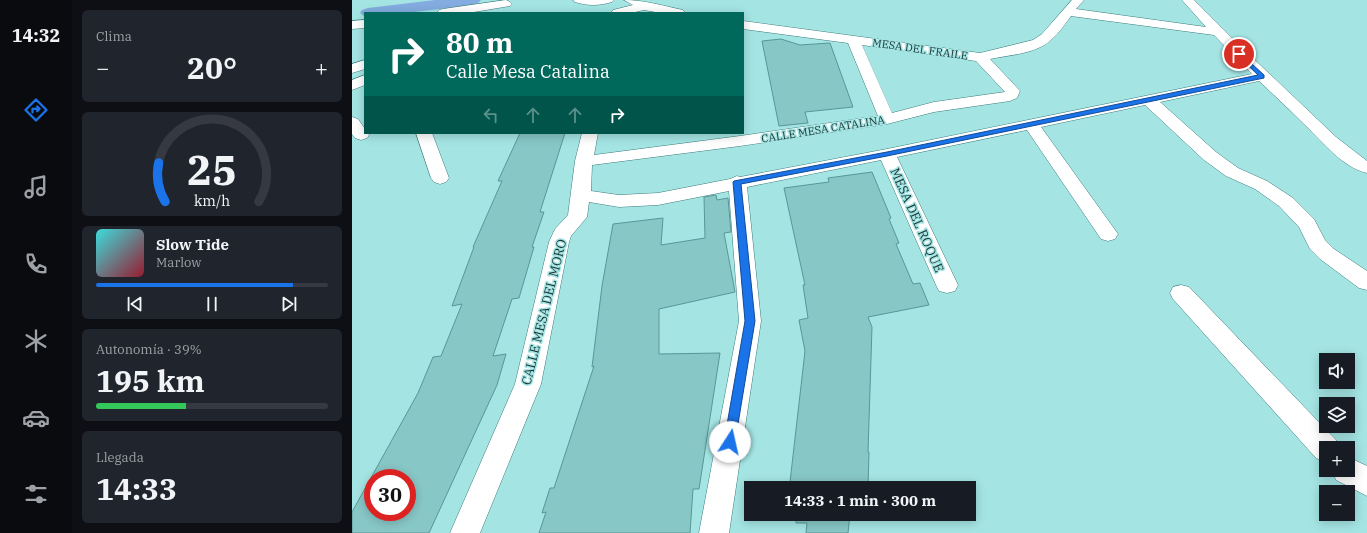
<!DOCTYPE html>
<html lang="es">
<head>
<meta charset="utf-8">
<style>
	body { margin:0; font-family:"IBM Plex Serif",serif; background:#20242c; color:#f1f3f6; height:100vh; display:flex; flex-direction:column; font-size:15px; white-space:nowrap }
	* { box-sizing:border-box; margin:0 }
	p { font-size:13px; color:#9ea1a6 }
	.icon { flex:none; width:22px; height:22px; fill:none; stroke:currentColor; stroke-width:2; stroke-linecap:round; stroke-linejoin:round }
	.map { position:relative; flex:1; overflow:hidden }
	.sheet { display:flex; flex-direction:column; gap:10px; padding:10px; background:#0d0f14; width:280px }
	.sheet>* { flex:none }
	.hud { position:absolute; left:12px; top:12px; width:380px; height:122px; border-radius:0px; box-shadow:0 2px 10px #0003; background:#00695c; color:#fff; overflow:hidden }
	.tools { position:absolute; left:967px; top:353px; display:grid; gap:8px }
	.tools a { display:grid; place-items:center; width:36px; height:36px; border-radius:0px; background:#171b24; box-shadow:0 2px 10px #0003; font-size:20px }
	.speed { position:absolute; left:12px; top:469px; display:flex; gap:8px; font-size:20px; font-weight:700; text-align:center }
	.speed>* { display:grid; place-content:center; width:52px; height:52px; border-radius:50%; background:#171b24; box-shadow:0 2px 10px #0003; line-height:1 }
	.speed .limit { border:6px solid #d22; background:#fff; color:#111 }
	.pin { position:absolute; display:grid; place-items:center; width:34px; height:34px; color:#fff; margin:-17px; border:2px solid #fff; border-radius:50%; box-shadow:0 1px 4px #0007 }
	.me { position:absolute; width:44px; margin:-22px; rotate:10deg; stroke-linejoin:round; filter:drop-shadow(0 0 3px #0008) }
	.turn { display:flex; align-items:center; gap:14px; height:84px; padding:0 16px; font-size:18px }
	.turn .icon { width:52px; height:52px; stroke-width:2.5 }
	.turn b { display:block; font-size:28px; line-height:34px }
	.lanes { display:flex; align-items:center; height:38px; padding:0 16px; background:#0003; justify-content:center; gap:20px; direction:ltr }
	.lanes .off { opacity:.35 }
	.big { font-size:30px; font-weight:700; line-height:1.1 }
	.sheet .card { flex:1; display:flex; flex-direction:column; justify-content:center; gap:6px; min-width:0; padding:0 14px; border-radius:6px; background:#20242c }
	.sheet .dial { align-items:center; gap:0 }
	.dial svg { height:104px; overflow:visible; fill:none; stroke:#363941; stroke-width:7; stroke-linecap:round; text-anchor:middle }
	.dial text { fill:#f1f3f6; stroke:none }
	.song { display:flex; align-items:center; gap:12px }
	.cover { width:48px; height:48px; border-radius:6px; background:linear-gradient(135deg,hsl(180 70% 55%),hsl(350 70% 35%)) }
	.played { height:4px; border-radius:2px; background:linear-gradient(90deg,#1a73e8 85%,#363941 85%) }
	.keys { display:flex; justify-content:space-around; direction:ltr }
	.heat { display:flex; justify-content:space-between; align-items:center; font-size:22px; direction:ltr }
	.charge { height:6px; border-radius:3px; background:linear-gradient(90deg,#34c759 39%,#363941 0) }
	.trip { position:absolute; left:392px; top:481px; width:232px; height:40px; border-radius:0px; background:#171b24; box-shadow:0 2px 10px #0003; font-weight:700; line-height:40px; text-align:center }
	main { display:flex; flex:1; min-height:0 }
	.menu { display:flex; flex-direction:column; width:72px; justify-content:space-around; align-items:center; background:#090b0e; color:#9ea1a6 }
	.menu .icon { width:28px; height:28px }
	.menu .active { color:#1a73e8 }
	.menu b { font-size:18px; color:#f1f3f6 }
	.map>svg:first-child { display:block }
	.lines { fill:none; stroke-linecap:round; stroke-linejoin:round }
	.canal { fill:#84ace0; fill-rule:evenodd }
	.building { fill:#87c7c6; stroke:#589797; fill-rule:evenodd }
	.street-casing { stroke:#3d7c7c; stroke-width:1 }
	.street { fill:#fff; fill-rule:evenodd }
	.route { fill:#1a73e8; stroke:#114b97 }
	.labels { text-anchor:middle; dominant-baseline:central; stroke-width:3; stroke-linejoin:round; paint-order:stroke }
	.far-street-label { font-size:11px; fill:#1a3535; stroke:#a4e5e4 }
	.street-label { font-size:13px; fill:#1a3535; stroke:#a4e5e4 }
</style>
</head>
<body>
<main>
<nav class="menu">
<b>14:32</b>
<svg class="icon active" aria-label="directions" viewBox="0 0 24 24"><path d="M12 3l9 9-9 9-9-9zM9 14v-3h6M13 9l2 2-2 2"/></svg>
<svg class="icon" aria-label="music" viewBox="0 0 24 24"><path d="M9 18V5l10-2v13"/><circle cx="6" cy="18" r="3"/><circle cx="16" cy="16" r="3"/></svg>
<svg class="icon" aria-label="phone" viewBox="0 0 24 24"><path d="M5 4h4l2 5-3 2q2 4 5 5l2-3 5 2v4C11 20 4 13 5 4z"/></svg>
<svg class="icon" aria-label="climate" viewBox="0 0 24 24"><path d="M12 3v18M4 7l16 10M4 17L20 7"/></svg>
<svg class="icon" aria-label="car" viewBox="0 0 24 24"><path d="M5 17H2v-5l4-1 3-4h7l3 4 3 1v5h-3M9 17h6M6 11h13"/><circle cx="7" cy="17" r="2"/><circle cx="17" cy="17" r="2"/></svg>
<svg class="icon" aria-label="filters" viewBox="0 0 24 24"><path d="M4 7h16M4 17h16"/><circle cx="9" cy="7" r="2"/><circle cx="15" cy="17" r="2"/></svg>
</nav>
<section class="sheet">
<div class="card"><p>Clima</p>
<div class="heat"><a>−</a><b class="big">20°</b><a>+</a></div>
</div>
<div class="card dial"><svg viewBox="0 0 100 80">
<path d="M14 69A42 42 0 1 1 86 69"/>
<path d="M14 69A42 42 0 0 1 9 39" stroke="#1a73e8"/>
<text x="50" y="56" font-size="32" font-weight="700">25</text>
<text x="50" y="72" font-size="11">km/h</text>
</svg></div>
<div class="card">
<div class="song"><i class="cover"></i><div><b>Slow Tide</b><p>Marlow</p></div></div>
<div class="played"></div>
<div class="keys"><svg class="icon" aria-label="previous" viewBox="0 0 24 24"><path d="M18 5L8 12l10 7zM5 5v14"/></svg><svg class="icon" aria-label="pause" viewBox="0 0 24 24"><path d="M8 5v14M16 5v14"/></svg><svg class="icon" aria-label="next" viewBox="0 0 24 24"><path d="M6 5l10 7-10 7zM19 5v14"/></svg></div>
</div>
<div class="card"><p>Autonomía · 39%</p><b class="big">195 km</b><div class="charge"></div></div>
<div class="card"><p>Llegada</p><b class="big">14:33</b></div>
</section>
<div class="map">
<svg width="1015" height="533" viewBox="0 0 1015 533">
	<rect width="100%" height="100%" fill="#a4e5e4"/>
	<g class="lines">
		<path class="canal" d="M83,0H129L126,3L121,5L54,13H13V17L8,13L10,10L16,8Z"/>
	</g>
	<path class="building" d="M429,39L448,45L478,43L501,107L453,112L456,123L427,126L410,41Z
		M168,133H213L188,212H192L180,247H182L167,298L160,299L141,356L154,354L145,385L77,533H0V512L66,393L81,357L89,356L110,304L100,306L122,247H121L150,181H146ZM21,478H55V512H21Z
		M520,172L539,218L537,219L547,243L544,244L561,284L568,283L577,305L516,317L520,327L516,452H517L516,486L499,485V488H447L448,482H438L453,351L447,320L456,318L451,285H453L432,188L477,182L476,178Z
		M364,195L365,200L376,198L379,232L372,233L383,292L307,309V354L368,353L347,489H341L338,533H187L194,512L190,513L198,488H202L242,366L240,367L250,286L261,224L311,218L309,245L353,238L352,197Z
		M444,514H498L496,533H454L455,523H444Z"/>
	<g class="lines">
		<defs>
			<path id="street" d="M154,0L158,2L160,4L158,6L116,13H85L87,10L91,9Z
				M221,0H262L260,2C247,6 235,6 223,2Z
				M272,0C292,0 312,6 331,10L333,13H309L292,10L279,13H259L261,10L281,5Z
				M720,0H732L724,9L854,27L830,0H842L886,44L984,137L1015,161V173C990,167 972,143 954,126C939,111 923,96 907,81L808,102L864,152L886,168L915,181L941,198L962,219L973,240L982,249L1015,271V290L1007,288L968,259L958,249L947,227L927,206L903,189L874,176L852,160L793,105L689,127L766,234L763,239L756,241L749,239L675,130L545,157L606,285L603,291L595,293L587,291L584,285L529,160L395,187L409,321L377,533H347L387,321L377,191L306,205L267,207L237,202L235,217L219,236L217,242L189,384L128,533H98L163,384L197,242L203,229L216,215L223,161L230,133H246L242,155L388,136L526,116L496,43L391,29V21L628,53L681,40L690,34ZM719,16L862,35L900,74L535,149L388,177L385,176L378,179L306,193L267,195L239,191L240,165L388,146L535,124L582,112L658,101L665,98L668,91L638,59C657,55 684,54 699,40C707,33 713,24 719,16ZM510,45L624,61L653,92L582,102L540,113Z
				M13,20V28L0,29V21Z
				M13,60V69L0,73V64Z
				M13,75V85L0,90V80Z
				M0,117L6,119L13,129V133H16L17,135L15,138L9,140L3,138L0,134Z
				M64,133H80L97,178L94,182L88,184L82,182L79,178Z
				M829,285L837,287L984,440L987,448H974V462L964,458L821,299L818,293L821,287Z
				M996,457L1015,466V496L984,480L980,470H996Z"/>
		</defs>
		<use href="#street" class="street-casing"/>
		<use href="#street" class="street"/>
	</g>
	<path class="route" d="M887,52L912,75V78L535,156L389,184L403,321L383,442L382,446L378,448L373,446L372,442L393,321L381,182L382,181L535,152L906,75L885,55L884,54Z"/>
	<g class="labels">
		<g class="far-street-label">
			<text transform="translate(568 49) rotate(8)">MESA DEL FRAILE</text>
			<text transform="translate(471 129) rotate(-9)">CALLE MESA CATALINA</text>
		</g>
		<g class="street-label">
			<text transform="translate(565 220) rotate(66)">MESA DEL ROQUE</text>
			<text transform="translate(192 312) rotate(-76)">CALLE MESA DEL MORO</text>
		</g>
	</g>
</svg>
<div class="tools">
<a><svg class="icon" aria-label="sound" viewBox="0 0 24 24"><path d="M4 9h4l5-4v14l-5-4H4zM17 9q2 3 0 6"/></svg></a>
<a><svg class="icon" aria-label="layers" viewBox="0 0 24 24"><path d="M12 4l9 5-9 5-9-5zM3 14l9 5 9-5"/></svg></a>
<a>+</a>
<a>−</a>
</div>
<div class="speed"><div class="limit">30</div></div>
<div class="pin" style="left:887px;top:54px;background:#d93025"><svg class="icon" aria-label="arrive" viewBox="0 0 24 24"><path d="M6 21V4h12l-3 4 3 4H6"/></svg></div>
<svg class="me" style="left:378px;top:442px" viewBox="-20 -20 40 40"><circle r="19" fill="#fff"/><path d="M0-13L10 11 0 6-10 11z" fill="#1a73e8"/></svg>
<div class="trip">14:33 · 1 min · 300 m</div>
<div class="hud">
<div class="turn"><svg class="icon" aria-label="right" viewBox="0 0 24 24"><path d="M7 20v-9h11M14 6l5 5-5 5"/></svg><div><b>80 m</b>Calle Mesa Catalina</div></div>
<div class="lanes"><svg class="icon off" aria-label="left" viewBox="0 0 24 24"><path d="M17 20v-9H6M10 6l-5 5 5 5"/></svg><svg class="icon off" aria-label="ahead" viewBox="0 0 24 24"><path d="M12 20V5M6 11l6-6 6 6"/></svg><svg class="icon off" aria-label="ahead" viewBox="0 0 24 24"><path d="M12 20V5M6 11l6-6 6 6"/></svg><svg class="icon" aria-label="right" viewBox="0 0 24 24"><path d="M7 20v-9h11M14 6l5 5-5 5"/></svg></div>
</div>
</div>
</main>
</body>
</html>
